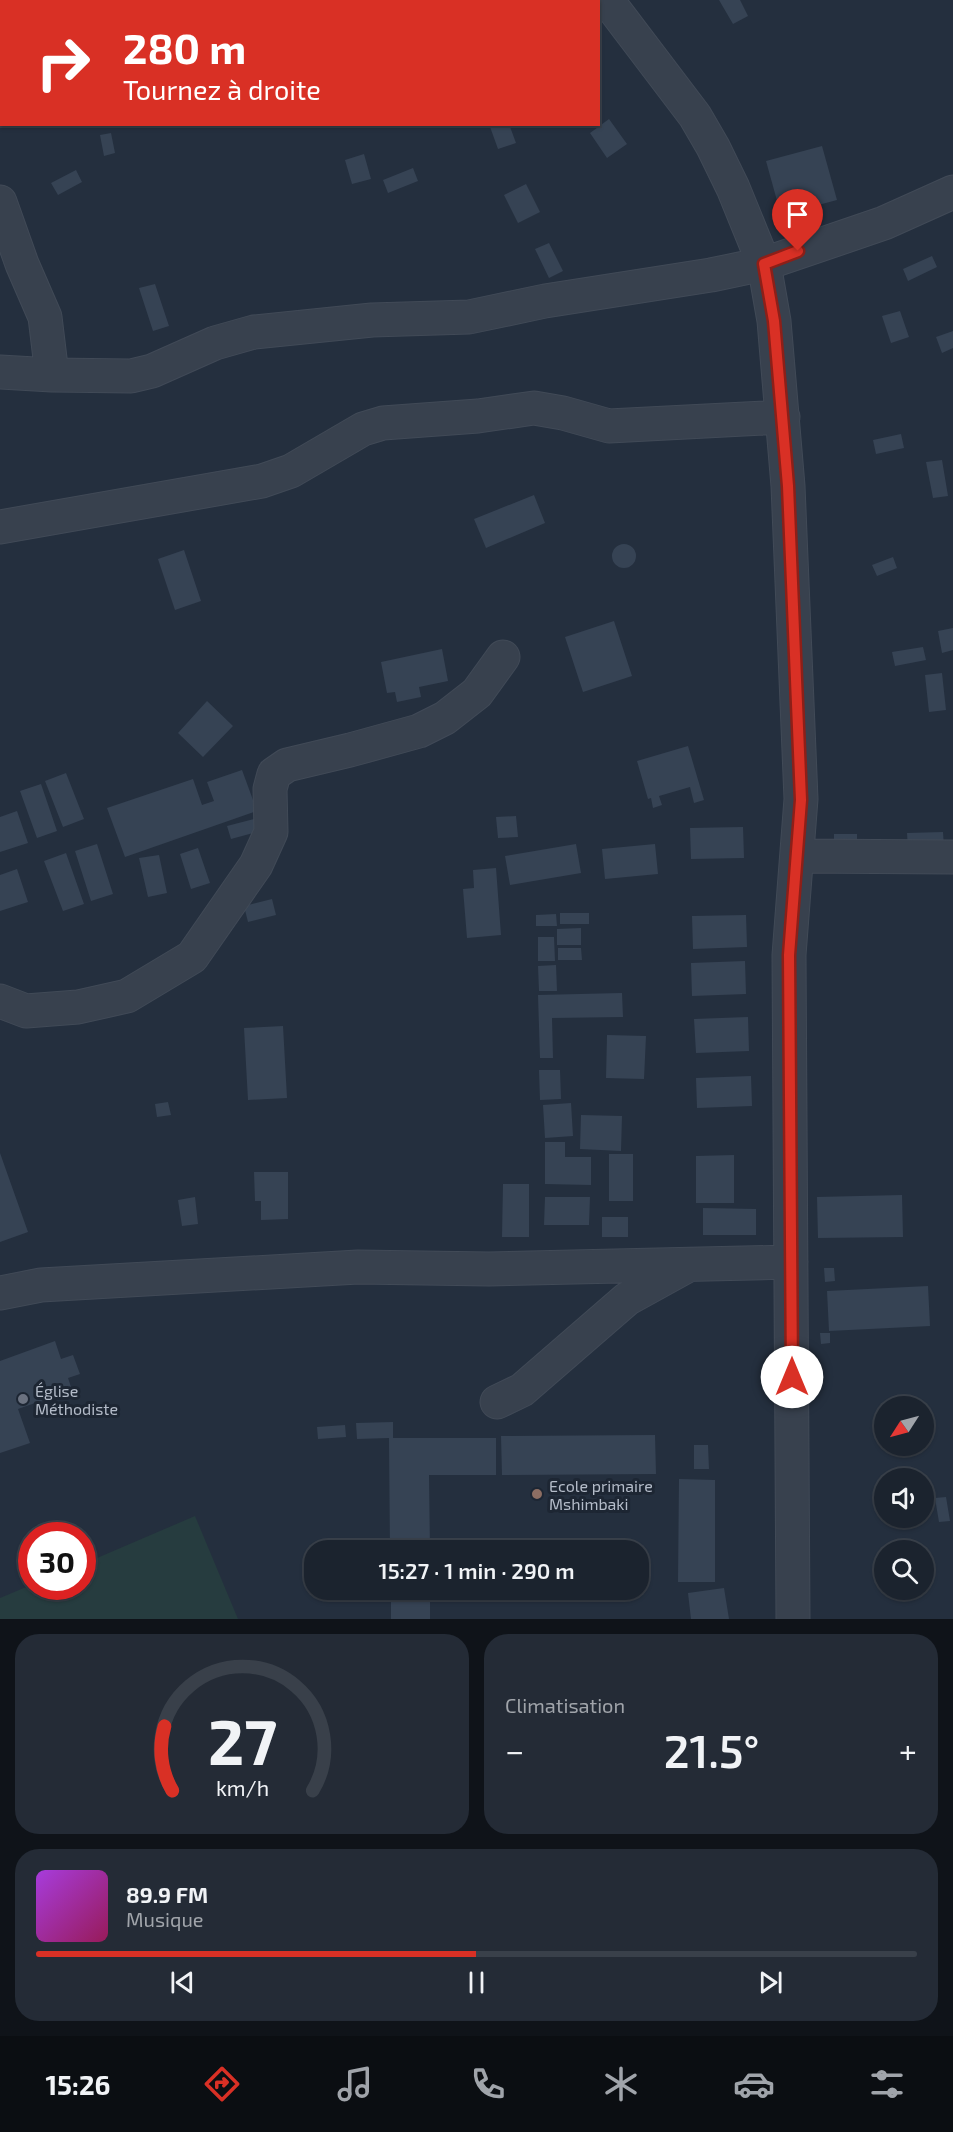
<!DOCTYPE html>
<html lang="fr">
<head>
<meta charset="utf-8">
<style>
	body { margin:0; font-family:"Exo 2",sans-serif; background:#242b36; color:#f1f3f6; height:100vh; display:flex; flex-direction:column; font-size:22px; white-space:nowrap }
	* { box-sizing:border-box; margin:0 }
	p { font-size:20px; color:#a0a4aa }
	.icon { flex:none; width:33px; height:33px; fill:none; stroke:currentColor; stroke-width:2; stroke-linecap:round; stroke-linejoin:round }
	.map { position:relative; height:1619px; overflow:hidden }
	.details { display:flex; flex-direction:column; gap:15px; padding:15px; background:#0f1319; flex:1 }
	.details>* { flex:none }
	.hud { position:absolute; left:0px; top:0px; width:600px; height:126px; box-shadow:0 2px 4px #0004,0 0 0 2px #39404a; background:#d93025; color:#fff; overflow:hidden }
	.needle { width:39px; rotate:234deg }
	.fabs { position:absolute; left:874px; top:1396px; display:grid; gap:12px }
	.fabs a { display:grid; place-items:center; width:60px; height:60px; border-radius:50%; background:#1b232e; box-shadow:0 2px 4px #0004,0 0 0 2px #39404a; font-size:30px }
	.speed { position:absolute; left:18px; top:1522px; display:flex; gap:12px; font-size:30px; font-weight:700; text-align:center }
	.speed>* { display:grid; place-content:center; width:78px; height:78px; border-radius:50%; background:#1b232e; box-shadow:0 2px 4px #0004,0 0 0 2px #39404a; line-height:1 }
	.speed .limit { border:9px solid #d22; background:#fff; color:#111 }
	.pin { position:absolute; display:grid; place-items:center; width:51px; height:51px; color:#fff; margin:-62px -26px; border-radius:50% 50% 50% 0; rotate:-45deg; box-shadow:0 0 6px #0007 }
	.pin .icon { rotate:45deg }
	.me { position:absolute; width:66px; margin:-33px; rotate:0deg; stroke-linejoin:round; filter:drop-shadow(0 0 4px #0008) }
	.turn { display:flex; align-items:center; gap:21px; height:126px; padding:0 24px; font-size:27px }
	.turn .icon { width:78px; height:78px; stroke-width:2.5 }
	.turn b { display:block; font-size:42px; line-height:51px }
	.big { font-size:45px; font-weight:600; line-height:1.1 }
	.details .widget { flex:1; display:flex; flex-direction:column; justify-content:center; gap:9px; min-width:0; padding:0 21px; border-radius:24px; background:#242b36 }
	.details .dial { align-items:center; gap:0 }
	.dial svg { height:156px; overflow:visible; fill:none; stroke:#39404a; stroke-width:7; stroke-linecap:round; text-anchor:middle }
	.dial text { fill:#f1f3f6; stroke:none }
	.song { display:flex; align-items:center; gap:18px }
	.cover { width:72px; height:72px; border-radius:9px; background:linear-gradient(135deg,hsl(280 70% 55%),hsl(330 70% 35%)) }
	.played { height:6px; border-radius:3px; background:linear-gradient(90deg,#d93025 50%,#39404a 50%) }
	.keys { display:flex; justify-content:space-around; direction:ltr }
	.heat { display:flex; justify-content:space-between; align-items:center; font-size:33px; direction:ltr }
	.details .tiles { flex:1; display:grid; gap:15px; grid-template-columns:1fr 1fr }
	.widget:last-child { grid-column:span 2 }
	.trip { position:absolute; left:304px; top:1540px; width:345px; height:60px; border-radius:24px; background:#1b232e; box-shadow:0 2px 4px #0004,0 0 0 2px #39404a; font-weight:600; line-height:60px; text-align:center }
	.tab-bar { display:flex; height:96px; justify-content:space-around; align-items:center; background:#0b0e12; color:#a0a4aa }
	.tab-bar .icon { width:42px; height:42px }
	.tab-bar .active { color:#d93025 }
	.tab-bar b { font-size:27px; color:#f1f3f6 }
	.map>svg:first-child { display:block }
	.green { fill:#263c3f }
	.building { fill:#364354 }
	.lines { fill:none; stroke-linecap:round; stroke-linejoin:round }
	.minor-casing { stroke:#414a57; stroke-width:35 }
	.minor { stroke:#38414e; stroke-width:33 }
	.route-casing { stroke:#8d1f18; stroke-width:15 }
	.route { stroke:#d93025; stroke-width:10 }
	.worship-dot { fill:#6b7280; stroke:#1d2633; stroke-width:2 }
	.education-dot { fill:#8d6e63; stroke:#1d2633; stroke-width:2 }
	.labels { text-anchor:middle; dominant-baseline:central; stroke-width:6; stroke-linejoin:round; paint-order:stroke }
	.poi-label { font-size:16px; fill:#b4bcc9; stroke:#1d2633; text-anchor:start }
</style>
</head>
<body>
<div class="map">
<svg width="953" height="1619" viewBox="0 0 953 1619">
	<rect width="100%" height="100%" fill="#242f3e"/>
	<path class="green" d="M195,1516L238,1619H0V1598L31,1585L32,1587H82L83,1564Z"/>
	<path class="building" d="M719,0H740L748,16L733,24Z
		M609,119L627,144L607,158L590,133Z
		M489,124H509L516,143L498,149Z
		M111,133L115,153L104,156L100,135Z
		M822,146L837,200L781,215L766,161Z
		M364,154L371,179L352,184L345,160Z
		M413,168L418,181L388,193L383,180Z
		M76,170L82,182L58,195L51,183Z
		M526,184L540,212L518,223L504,195Z
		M549,243L563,271L549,278L535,249Z
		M932,256L937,267L908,281L903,269Z
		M155,284L169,326L153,331L139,288Z
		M900,311L909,337L891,343L882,316Z
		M953,331V348L942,353L936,337Z
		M901,434L904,448L876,454L873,440Z
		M942,460L948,496L933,498L926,462Z
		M534,495L545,523L486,548L474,519Z
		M612 556a12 12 0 1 1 24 0a12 12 0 1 1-24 0Z
		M184,550L201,601L175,610L158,559Z
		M893,557L897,568L877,576L872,565Z
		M614,621L632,676L583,692L565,637Z
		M953,628V650L942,653L938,631Z
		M923,647L926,660L895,666L892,652Z
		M442,649L448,681L419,687L421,697L397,702L395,692L387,693L381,662Z
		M942,673L946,710L929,712L925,675Z
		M207,701L233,726L203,757L178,733Z
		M688,746L704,800L694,803L690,787L659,796L662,805L653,808L651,798L648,799L637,761Z
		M242,770L257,811L125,857L107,808L193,779L202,805L214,801L207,782Z
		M66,773L84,819L63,827L45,781Z
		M41,784L57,831L37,838L20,791Z
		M17,811L28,843L0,852V817Z
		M516,816L518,837L498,838L496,817Z
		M254,819L257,832L231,839L227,826Z
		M743,827L744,858L691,859L690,828Z
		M943,832L944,847L908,849L907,833Z
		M834,834H857V845H834Z
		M97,844L113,894L91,901L75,851Z
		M576,844L581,873L510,885L505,856Z
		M655,844L658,874L605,879L602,849Z
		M198,848L210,883L191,889L180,854Z
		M66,853L84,904L63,911L44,861Z
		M159,855L167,893L148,897L139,858Z
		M496,868L501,935L467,938L463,889L474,888L473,870Z
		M17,869L28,902L0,911V875Z
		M272,899L276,915L248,922L244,906Z
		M560,913H589V924H560Z
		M556,914L557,926H536V915Z
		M746,915L747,947L693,949L692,916Z
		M581,928V945H557V929Z
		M538,937H554L555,961H538Z
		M558,948H581L582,960H558Z
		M745,961L746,994L692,996L691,963Z
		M556,965L557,991H539L538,966Z
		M622,993L623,1017L552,1018L553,1058H540L538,995Z
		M748,1017L749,1051L696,1053L694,1019Z
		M283,1026L287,1098L248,1100L244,1028Z
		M607,1035L646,1036L644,1079L606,1078Z
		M539,1070H560L561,1099L540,1100Z
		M751,1076L752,1106L697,1108L696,1078Z
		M168,1102L171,1115L157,1117L155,1104Z
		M571,1103L573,1136L545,1138L543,1105Z
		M581,1115L622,1116L621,1151L580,1149Z
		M545,1142H565V1157H591V1185L545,1184Z
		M0,1153L28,1232L0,1242Z
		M609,1154H633V1201H609Z
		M734,1155V1203H696V1156Z
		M254,1172H288V1219L261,1220V1201H255Z
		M503,1184H529V1237H502Z
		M902,1195L903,1237L818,1238L817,1197Z
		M195,1197L198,1224L182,1226L178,1200Z
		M545,1197H590L589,1225H544Z
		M703,1208L756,1209V1235H703Z
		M602,1217H628V1237H602Z
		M824,1268H834L835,1281L825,1282Z
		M928,1286L930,1326L829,1331L827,1291Z
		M820,1333H830V1343L821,1344Z
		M55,1341L61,1359L73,1355L80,1374L68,1378L72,1390L18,1409L30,1443L0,1453V1361Z
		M393,1422V1438H496V1475H429L430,1551H390L389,1438L357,1439L356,1423Z
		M345,1425L346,1437L318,1439L317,1427Z
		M655,1435L656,1474L502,1475L501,1436Z
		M694,1445H708L709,1469H694Z
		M679,1479L715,1480V1582H678Z
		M946,1497L950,1521L939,1522L935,1498Z
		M724,1588L729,1619H691L688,1593Z
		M391,1590H430V1619H391Z"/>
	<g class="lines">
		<defs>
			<path id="minor" d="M607,0L695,116L713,147L733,188L764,264L774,321L788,486L801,799L789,955L793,1619
				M0,202L22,264L45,317L52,375
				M0,372L52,375L131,376L152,371L215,343L254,332L372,320L469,317L545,301L711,275L764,264L884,223L953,192
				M0,527L262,481L291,471L363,429L383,423L478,416L534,408L563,413L609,426L783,417
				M797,856L953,857
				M0,1001L26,1011L78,1007L127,996L192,957L256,865L271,832L270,789L274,774L287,765L350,750L419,731L445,718L477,693L503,657
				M0,1293L41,1285L358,1267L489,1269L791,1262
				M497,1402L522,1390L627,1299L685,1267"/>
		</defs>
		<use href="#minor" class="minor-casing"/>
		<use href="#minor" class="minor"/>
	</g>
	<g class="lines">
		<defs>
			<path id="route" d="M792,1377L789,955L801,800L788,486L774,321L764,264L798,251"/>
		</defs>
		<use href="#route" class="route-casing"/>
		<use href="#route" class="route"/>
	</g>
	<circle class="worship-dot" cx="23" cy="1399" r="6"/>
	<circle class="education-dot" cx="537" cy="1494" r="6"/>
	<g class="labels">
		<g class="poi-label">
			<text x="35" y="1390">Église<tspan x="35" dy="18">Méthodiste</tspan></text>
			<text x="549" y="1485">Ecole primaire<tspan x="549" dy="18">Mshimbaki</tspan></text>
		</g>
	</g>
</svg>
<div class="fabs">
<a><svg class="needle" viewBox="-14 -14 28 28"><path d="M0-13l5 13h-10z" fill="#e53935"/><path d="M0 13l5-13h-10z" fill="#a0a4aa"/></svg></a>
<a><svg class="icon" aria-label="sound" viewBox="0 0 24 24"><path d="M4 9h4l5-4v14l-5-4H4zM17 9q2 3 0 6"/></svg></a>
<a><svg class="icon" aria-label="search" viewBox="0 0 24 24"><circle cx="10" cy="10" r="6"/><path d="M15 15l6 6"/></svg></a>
</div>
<div class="speed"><div class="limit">30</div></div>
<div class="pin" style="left:798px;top:251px;background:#d93025"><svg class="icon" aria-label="arrive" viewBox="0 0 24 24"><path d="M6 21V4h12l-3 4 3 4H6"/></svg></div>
<svg class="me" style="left:792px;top:1377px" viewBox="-20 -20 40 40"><circle r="19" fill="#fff"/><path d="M0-13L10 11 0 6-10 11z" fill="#d93025"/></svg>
<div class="trip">15:27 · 1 min · 290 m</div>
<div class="hud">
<div class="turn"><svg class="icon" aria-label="right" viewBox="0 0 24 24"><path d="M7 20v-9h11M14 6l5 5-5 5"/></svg><div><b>280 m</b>Tournez à droite</div></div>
</div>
</div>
<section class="details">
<div class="tiles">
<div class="widget dial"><svg viewBox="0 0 100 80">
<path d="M14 69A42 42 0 1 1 86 69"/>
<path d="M14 69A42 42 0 0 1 10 36" stroke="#d93025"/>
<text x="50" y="56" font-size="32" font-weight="700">27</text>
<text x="50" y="72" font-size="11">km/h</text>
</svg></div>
<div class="widget"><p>Climatisation</p>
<div class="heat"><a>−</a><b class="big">21.5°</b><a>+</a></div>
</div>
<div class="widget">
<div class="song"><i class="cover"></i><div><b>89.9 FM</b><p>Musique</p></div></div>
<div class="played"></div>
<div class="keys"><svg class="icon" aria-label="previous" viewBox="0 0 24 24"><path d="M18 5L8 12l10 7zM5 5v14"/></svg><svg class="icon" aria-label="pause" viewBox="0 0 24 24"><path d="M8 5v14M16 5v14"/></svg><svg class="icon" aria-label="next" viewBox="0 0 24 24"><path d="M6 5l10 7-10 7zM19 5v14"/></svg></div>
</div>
</div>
</section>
<nav class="tab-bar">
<b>15:26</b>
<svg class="icon active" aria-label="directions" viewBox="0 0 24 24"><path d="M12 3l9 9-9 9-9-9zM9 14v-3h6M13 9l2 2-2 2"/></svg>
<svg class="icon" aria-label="music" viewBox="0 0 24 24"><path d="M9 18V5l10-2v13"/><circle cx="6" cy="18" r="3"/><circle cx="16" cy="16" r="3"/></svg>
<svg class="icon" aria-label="phone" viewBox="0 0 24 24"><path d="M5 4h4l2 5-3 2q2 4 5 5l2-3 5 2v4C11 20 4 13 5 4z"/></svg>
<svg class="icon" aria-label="climate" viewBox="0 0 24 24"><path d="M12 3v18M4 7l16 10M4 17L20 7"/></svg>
<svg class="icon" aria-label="car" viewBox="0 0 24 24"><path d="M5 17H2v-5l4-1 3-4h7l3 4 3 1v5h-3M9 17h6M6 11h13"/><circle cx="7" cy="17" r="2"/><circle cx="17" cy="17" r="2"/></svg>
<svg class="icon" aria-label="filters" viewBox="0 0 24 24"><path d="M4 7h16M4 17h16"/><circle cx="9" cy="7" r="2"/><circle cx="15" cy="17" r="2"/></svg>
</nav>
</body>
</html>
